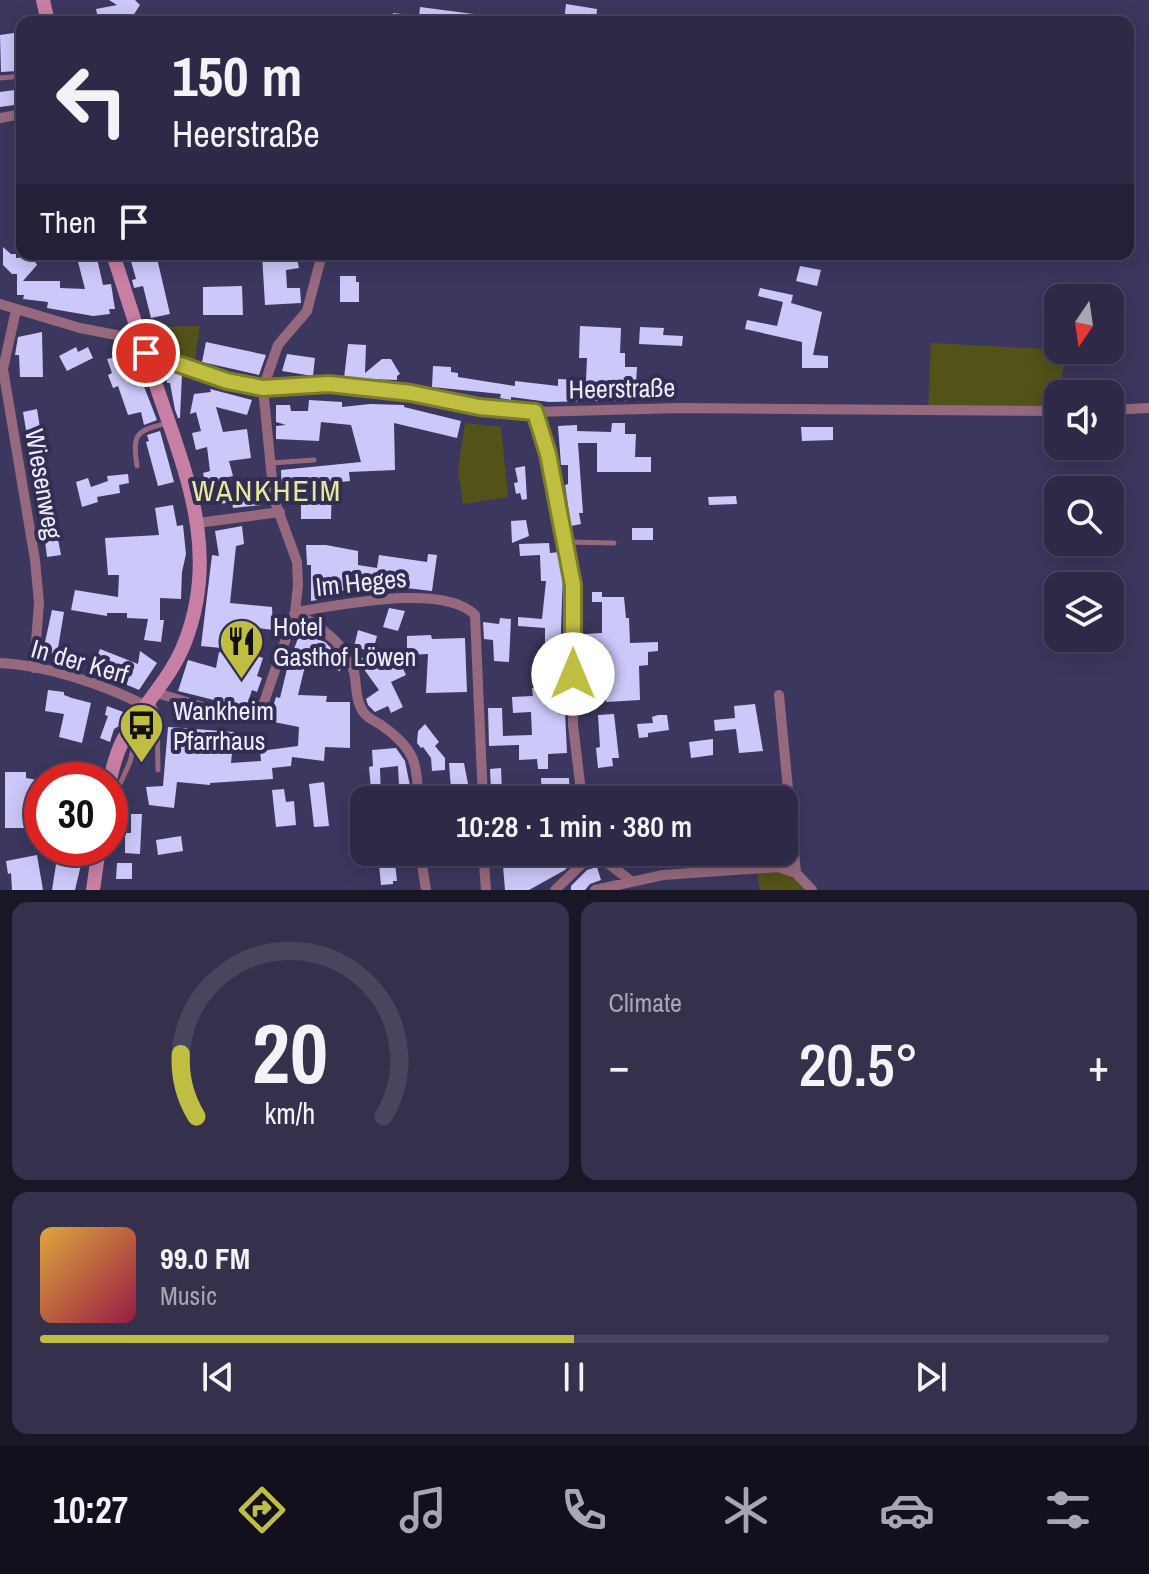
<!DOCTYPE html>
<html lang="en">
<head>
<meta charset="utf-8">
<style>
	body { margin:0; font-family:"Archivo Narrow",sans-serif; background:#35314d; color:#f1f3f6; height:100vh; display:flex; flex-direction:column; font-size:30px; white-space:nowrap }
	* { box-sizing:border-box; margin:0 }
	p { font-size:26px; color:#a7a6b3 }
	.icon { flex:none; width:44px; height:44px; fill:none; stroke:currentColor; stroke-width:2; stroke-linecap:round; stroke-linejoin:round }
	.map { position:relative; height:890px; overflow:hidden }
	.side { display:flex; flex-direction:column; gap:12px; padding:12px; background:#191726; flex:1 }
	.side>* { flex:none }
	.hud { position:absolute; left:16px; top:16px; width:1118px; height:244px; border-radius:16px; box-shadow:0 4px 20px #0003,0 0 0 2px #48455f; background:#2d2946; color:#f1f3f6; overflow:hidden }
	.needle { width:52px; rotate:193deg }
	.buttons { position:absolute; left:1044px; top:284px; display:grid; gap:16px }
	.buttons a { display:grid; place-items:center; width:80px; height:80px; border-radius:16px; background:#2d2946; box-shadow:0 4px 20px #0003,0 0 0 2px #48455f; font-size:40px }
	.speed { position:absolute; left:24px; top:762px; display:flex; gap:16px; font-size:40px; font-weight:700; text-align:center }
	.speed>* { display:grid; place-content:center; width:104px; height:104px; border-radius:50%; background:#2d2946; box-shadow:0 4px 20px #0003,0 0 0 2px #48455f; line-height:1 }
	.speed .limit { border:12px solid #d22; background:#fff; color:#111 }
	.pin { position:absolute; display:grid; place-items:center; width:68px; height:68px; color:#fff; margin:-34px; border:4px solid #fff; border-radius:50%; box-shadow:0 2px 8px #0007 }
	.me { position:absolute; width:88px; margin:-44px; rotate:0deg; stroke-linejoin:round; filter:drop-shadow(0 0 6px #0008) }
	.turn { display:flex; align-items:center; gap:28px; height:168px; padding:0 24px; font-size:36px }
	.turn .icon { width:104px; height:104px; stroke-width:2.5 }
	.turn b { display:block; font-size:56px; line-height:68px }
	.then { display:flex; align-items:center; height:76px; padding:0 24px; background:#0003; gap:16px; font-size:30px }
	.big { font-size:60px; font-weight:600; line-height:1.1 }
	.side .widget { flex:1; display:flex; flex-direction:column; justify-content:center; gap:12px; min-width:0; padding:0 28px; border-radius:16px; background:#35314d }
	.side .dial { align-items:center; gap:0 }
	.dial svg { height:208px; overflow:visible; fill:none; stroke:#48455f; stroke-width:7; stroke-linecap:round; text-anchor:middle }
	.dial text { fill:#f1f3f6; stroke:none }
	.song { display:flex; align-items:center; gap:24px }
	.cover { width:96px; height:96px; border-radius:12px; background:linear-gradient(135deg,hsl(40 70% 55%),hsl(340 70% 35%)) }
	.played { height:8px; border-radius:4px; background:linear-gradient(90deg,#c0be41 50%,#48455f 50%) }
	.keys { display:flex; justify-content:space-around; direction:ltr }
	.heat { display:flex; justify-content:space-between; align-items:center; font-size:44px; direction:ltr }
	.side .tiles { flex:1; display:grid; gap:12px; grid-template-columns:1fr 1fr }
	.widget:last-child { grid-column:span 2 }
	.trip { position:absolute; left:350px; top:786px; width:448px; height:80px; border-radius:16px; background:#2d2946; box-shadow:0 4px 20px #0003,0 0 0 2px #48455f; font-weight:600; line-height:80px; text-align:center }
	.dock { display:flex; height:128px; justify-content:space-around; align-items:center; background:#12101c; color:#a7a6b3 }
	.dock .icon { width:56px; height:56px }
	.dock .current { color:#c0be41 }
	.dock b { font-size:36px; color:#f1f3f6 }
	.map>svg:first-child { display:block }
	.green { fill:#535219 }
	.building { fill:#ccc8f9 }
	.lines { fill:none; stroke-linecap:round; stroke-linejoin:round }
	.lane { stroke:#96697f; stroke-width:5 }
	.street { stroke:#96697f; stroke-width:10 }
	.secondary { stroke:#c780a4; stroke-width:14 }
	.route-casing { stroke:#7d7c2a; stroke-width:20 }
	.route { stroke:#c0be41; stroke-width:14 }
	.labels { text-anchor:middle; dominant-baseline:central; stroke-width:8; stroke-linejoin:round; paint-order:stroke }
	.street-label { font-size:26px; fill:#ecebfe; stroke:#322d53 }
	.poi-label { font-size:26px; fill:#ecebfe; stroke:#322d53; text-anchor:start }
	.quarter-label { font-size:30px; letter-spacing:2px; fill:#e8e899; stroke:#322d53 }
</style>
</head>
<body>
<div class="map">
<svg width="1149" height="890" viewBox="0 0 1149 890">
	<rect width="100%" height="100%" fill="#3c375e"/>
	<path class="green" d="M200,326L194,365L157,349L149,338L147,327Z
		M931,343L1066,350L1056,411H928Z
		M465,423L501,427L508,497L463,504L458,469Z
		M778,867L812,890H760L756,868Z"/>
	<path class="building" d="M109,0H135L140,5L129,22H99L96,9L117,5Z
		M566,4L597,9L596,22H564Z
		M420,7L489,16V22H392L393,13L419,16Z
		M14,33L21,63L17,64L18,71L1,72L0,35Z
		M22,89V104L0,107V92Z
		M3,247L11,254H16V258L32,257L37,265L23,281H60V288L85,289L76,254H96L103,285L111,284L115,309H109L110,314L93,316L47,308L48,302L23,299L24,295H17V274H12L3,265Z
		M129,254H156L170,314L151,318L143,286L134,288L132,280L136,279Z
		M262,254H296L299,268L286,270L287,288H300L301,303L265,305Z
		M800,266L821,270L817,286L796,281Z
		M340,276H356V282H359V302H340Z
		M242,286L243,315H203V287Z
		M760,288L793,295L791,303L822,312L813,355L828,356V368H802V342L745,329L747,320L777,326L783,302L758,296Z
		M580,326L621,328L620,353H625V367H637L635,400L549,402L511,397V400L500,398L501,394L432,387L433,366L451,367V372L458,373V377L515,386V381L558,386V379L586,380L587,358H579Z
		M640,327L664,328L663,335L683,336L682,346L639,344Z
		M42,332L43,377H20L19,355H15L18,337Z
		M206,342L266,355L259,375L202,362Z
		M348,344L366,345L365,373L382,359H391L400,374L397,376V380L344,378Z
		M76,347L78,352L88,347L93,358L67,371L59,356Z
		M131,353L157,420L144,425L141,412L128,415L118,386L113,388L108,375L112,373L107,359Z
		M287,354L315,358L313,376L282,371Z
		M166,371L182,374L180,418H178L175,410L170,383H167Z
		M210,389L252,400L247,415L216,407L223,432L247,429L251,458L229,461L233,476L224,478L229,494L259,490L261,505L233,508L232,502L220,504L219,491L208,493L203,473L210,471L207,447L196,450L192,433L201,431L196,412L190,414L194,394L211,392Z
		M309,400L342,402V407L370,404L404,405V407L461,421L457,438L394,423L395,470L349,472L350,481L332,483L331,519H301V492L282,493L281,470L361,462L351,425L321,422L319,441L276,439V426L286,425L276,422V405H290L291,411H308Z
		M37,409L40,428L26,430L23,412Z
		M612,423H625V434H636L635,457H651V472H597V443H578L583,513H579L581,524L571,526L565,485L568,484V465H561L558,426L577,425V431L611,432Z
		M801,427H833V440L802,441Z
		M160,431L174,482L158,486L146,442L149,441L147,435Z
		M525,466L527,499L522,500L520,493L516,494L514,483L518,482L515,468Z
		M128,474L129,483L119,485L120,493L97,497L98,502L82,507L76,482L88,478L91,487L108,481L107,476Z
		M736,496L737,504L709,505L708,497Z
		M173,505L177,526L183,525L186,554L182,572L181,599L160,598V620H164L161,642L144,640L148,619L127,618V613H107V616L71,610L75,590L118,597L119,575H108L105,538L159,535L155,508Z
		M526,520L529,536L512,543L511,521Z
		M242,526L244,544L236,546L230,603L272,607L273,630L228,624V629H223L221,648L201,646L212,555L219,556L215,531Z
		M632,528H653V540H632Z
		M58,539L61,555L47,557L45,541Z
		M549,543L550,553L559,552L563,574L561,630L567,753L548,754V769H538L537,759L519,760V745L489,746L488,708H502L503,736L532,735L531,712L513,713L512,697L533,696L532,688H545V628L518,626V617L542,619L546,581H541L540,555L520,556L519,544Z
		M306,545H326L358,551V565L377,568L379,555L427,562L428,554L437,555L432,591L354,582L353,589L330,593V598L311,601V565H307Z
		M592,592H602V597H624L626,618H629L630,643L658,642V651L648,652V665L639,666L640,700L606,702L604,668L587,667L585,634L602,633V602H592Z
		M389,608L405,611L398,631L383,627Z
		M52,610L64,612L58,648L78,653L74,668L51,661L53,654L43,651Z
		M500,618L511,619L509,662L494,661L493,640L484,639L483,622L499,624Z
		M358,630L377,636L368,670L397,656L406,675L391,682L403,707L391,713L388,706L375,712L368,705L366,699L379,690L358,661L371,651L354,647Z
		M300,633L325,642L331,648L329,652L337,655L336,659L342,664L340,671L325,666L324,670L305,666L298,695L327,696L326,702H350V748L325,747L324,761L292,757L291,766L272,768L273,779L210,783V785L177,782L174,808L149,805L146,787L163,786L168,727L234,732L231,763L261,761L260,751L298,746L299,727L269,721L276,697L280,698L287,669L292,670L298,650L294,649Z
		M431,635L432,639L465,638L467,692L426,693L428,654L407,655V636Z
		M100,649L138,664L140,651L157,663L139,690L92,670Z
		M239,650L263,658L257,676L262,678L257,692L252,690L246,708L178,691L188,660L216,668L219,652L238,656Z
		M48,690L64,692V695L72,698L91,703L82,743L59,737L64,714L45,711Z
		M755,704L763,751L739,753L736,729L715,731L714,720L735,718L734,706Z
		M107,706L126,713L119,726L114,729L110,742L100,738L108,716L105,715Z
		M614,714L619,758H612L613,766L598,768L596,748L600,747L598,715Z
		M658,715H667L669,730L648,733V737L639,738L637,724L653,723L652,717Z
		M425,724L439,742L435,746L445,758V770L432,771L431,758L423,747L421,748L417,743L418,731Z
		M713,739V755L691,758L689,742Z
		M396,748L405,761L410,786H399L398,766L380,768L381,800H372L369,767L373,766L372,750Z
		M449,763H464L469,789L475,796L453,797V800H426V790L451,789Z
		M501,768L502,791L491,792L490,769Z
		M5,772H26V778L38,780V783H42V800L27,798V828H5Z
		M541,778H569L570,800H552L550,794L542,795Z
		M324,782L329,826L314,827L309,784Z
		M284,789L286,802L294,801L296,825L276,827L272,790Z
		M131,814H142L140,854L125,853V833H131Z
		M181,836L183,851L158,855L156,840Z
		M85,848L75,890H52L58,852Z
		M558,852H574L573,861L565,870L529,890H505L503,866L519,864V867Z
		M627,852H718V859L628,866Z
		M37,855L43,890H12L11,873L8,874L6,861Z
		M117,863H132V879H116Z
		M395,863L397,881H393V884L381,885L379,865Z
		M597,867L601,880L590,884L585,890H571V886L587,870Z"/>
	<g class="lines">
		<path class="lane" d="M0,78L22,76
			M271,463L314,460
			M137,466C132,432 137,431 168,423
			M566,542L614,543
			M152,701L157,713L158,770
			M110,806L130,762L139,724"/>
		<path class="street" d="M0,118L22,114
			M0,304L80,328L142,340
			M16,310L3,369L35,560L39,603L34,668
			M146,353L227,381L263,388L329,384L411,393L479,407L535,412L680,408L1058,411
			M1110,410L1149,408
			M535,412L548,454L573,585V725L582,800
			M198,523L280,512
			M295,612C338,606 443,582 475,615L483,800
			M295,612C320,628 345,641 354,672C357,686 355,701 364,713C368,719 378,722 384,727C414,749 418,763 418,800
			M0,663C47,665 105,685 146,706
			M157,693L239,718L251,717L261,711L295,612L298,585L297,562L274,499L263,388L278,345L307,311L322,254
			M779,695L796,873
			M420,852L426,890
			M483,852L486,890
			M593,852L631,881
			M555,890L582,864L587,852
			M595,890L663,875L778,867L796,873L812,890"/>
		<path class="secondary" d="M43,0L48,22
			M110,780C113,766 117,752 123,740C142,705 171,679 185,642C221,549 184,469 155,382C140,339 127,297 113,254
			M93,890L99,848"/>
	</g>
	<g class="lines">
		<defs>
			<path id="route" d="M146,353L227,381L263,388L329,384L411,393L479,407L535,412L548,454L573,585V674"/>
		</defs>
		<use href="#route" class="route-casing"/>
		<use href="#route" class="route"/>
	</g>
	<defs>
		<symbol id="restaurant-pin" viewBox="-11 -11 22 30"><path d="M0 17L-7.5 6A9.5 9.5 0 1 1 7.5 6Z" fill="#c0be41" stroke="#322d53"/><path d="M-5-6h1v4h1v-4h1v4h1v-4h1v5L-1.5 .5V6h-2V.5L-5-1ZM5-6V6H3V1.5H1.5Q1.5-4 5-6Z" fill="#111"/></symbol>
		<symbol id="bus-pin" viewBox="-11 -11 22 30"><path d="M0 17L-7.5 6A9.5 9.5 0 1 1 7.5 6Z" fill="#c0be41" stroke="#322d53"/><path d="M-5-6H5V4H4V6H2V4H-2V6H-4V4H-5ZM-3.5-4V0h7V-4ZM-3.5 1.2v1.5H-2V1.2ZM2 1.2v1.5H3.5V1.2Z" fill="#111"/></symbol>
	</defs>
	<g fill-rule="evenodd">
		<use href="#restaurant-pin" x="216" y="616" width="51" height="69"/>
		<use href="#bus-pin" x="116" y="700" width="51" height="69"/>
	</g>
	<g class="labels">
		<g class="street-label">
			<text transform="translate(622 388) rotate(-1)">Heerstraße</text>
			<text transform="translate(44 484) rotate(80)">Wiesenweg</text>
			<text transform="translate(361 582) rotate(-6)">Im Heges</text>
			<text transform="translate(80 661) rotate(16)">In der Kerf</text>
		</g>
		<g class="poi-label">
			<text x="273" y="626">Hotel<tspan x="273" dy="30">Gasthof Löwen</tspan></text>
			<text x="173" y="710">Wankheim<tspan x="173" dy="30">Pfarrhaus</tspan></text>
		</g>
		<g class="quarter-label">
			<text x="267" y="490">WANKHEIM</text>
		</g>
	</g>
</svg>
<div class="buttons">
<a><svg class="needle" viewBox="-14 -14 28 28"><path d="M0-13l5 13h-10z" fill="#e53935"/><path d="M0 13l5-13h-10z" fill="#a7a6b3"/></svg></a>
<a><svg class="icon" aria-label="sound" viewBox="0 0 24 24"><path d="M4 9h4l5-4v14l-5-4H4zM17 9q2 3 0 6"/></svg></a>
<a><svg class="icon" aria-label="search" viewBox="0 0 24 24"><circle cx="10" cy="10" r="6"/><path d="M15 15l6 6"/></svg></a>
<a><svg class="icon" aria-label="layers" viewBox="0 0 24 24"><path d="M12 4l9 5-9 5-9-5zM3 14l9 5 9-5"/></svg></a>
</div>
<div class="speed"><div class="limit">30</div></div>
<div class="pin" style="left:146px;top:353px;background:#d93025"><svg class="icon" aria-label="arrive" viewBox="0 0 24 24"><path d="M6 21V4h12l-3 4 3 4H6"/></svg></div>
<svg class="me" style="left:573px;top:674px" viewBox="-20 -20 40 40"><circle r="19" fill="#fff"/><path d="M0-13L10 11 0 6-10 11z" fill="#c0be41"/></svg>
<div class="trip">10:28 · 1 min · 380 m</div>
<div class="hud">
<div class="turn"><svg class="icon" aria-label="left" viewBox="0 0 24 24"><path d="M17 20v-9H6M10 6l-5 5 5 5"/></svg><div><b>150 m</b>Heerstraße</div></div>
<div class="then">Then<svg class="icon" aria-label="arrive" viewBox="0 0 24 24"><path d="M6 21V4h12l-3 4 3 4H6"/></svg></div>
</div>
</div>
<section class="side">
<div class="tiles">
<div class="widget dial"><svg viewBox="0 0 100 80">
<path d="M14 69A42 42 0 1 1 86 69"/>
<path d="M14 69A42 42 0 0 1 8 45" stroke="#c0be41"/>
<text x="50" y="56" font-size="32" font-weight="700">20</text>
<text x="50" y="72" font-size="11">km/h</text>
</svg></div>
<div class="widget"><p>Climate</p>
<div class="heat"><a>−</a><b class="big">20.5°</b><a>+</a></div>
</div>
<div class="widget">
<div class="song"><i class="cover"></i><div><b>99.0 FM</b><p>Music</p></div></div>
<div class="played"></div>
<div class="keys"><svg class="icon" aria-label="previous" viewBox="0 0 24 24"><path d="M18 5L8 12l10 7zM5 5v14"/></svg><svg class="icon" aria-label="pause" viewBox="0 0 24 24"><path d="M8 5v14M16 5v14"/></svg><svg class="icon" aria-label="next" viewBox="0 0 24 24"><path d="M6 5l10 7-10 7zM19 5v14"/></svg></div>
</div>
</div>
</section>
<nav class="dock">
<b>10:27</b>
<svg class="icon current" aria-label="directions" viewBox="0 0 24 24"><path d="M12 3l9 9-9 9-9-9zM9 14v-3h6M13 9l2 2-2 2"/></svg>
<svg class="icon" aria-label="music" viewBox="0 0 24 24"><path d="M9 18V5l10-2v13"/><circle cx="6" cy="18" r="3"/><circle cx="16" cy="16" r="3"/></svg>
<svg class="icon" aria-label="phone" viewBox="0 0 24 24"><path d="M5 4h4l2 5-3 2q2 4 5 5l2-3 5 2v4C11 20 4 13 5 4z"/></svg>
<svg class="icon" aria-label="climate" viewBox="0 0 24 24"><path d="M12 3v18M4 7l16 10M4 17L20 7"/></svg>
<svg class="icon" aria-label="car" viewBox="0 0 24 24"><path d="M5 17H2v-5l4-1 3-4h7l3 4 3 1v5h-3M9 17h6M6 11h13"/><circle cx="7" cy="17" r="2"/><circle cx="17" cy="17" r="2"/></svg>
<svg class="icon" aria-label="filters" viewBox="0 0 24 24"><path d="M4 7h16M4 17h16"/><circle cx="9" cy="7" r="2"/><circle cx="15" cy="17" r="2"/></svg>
</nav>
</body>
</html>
